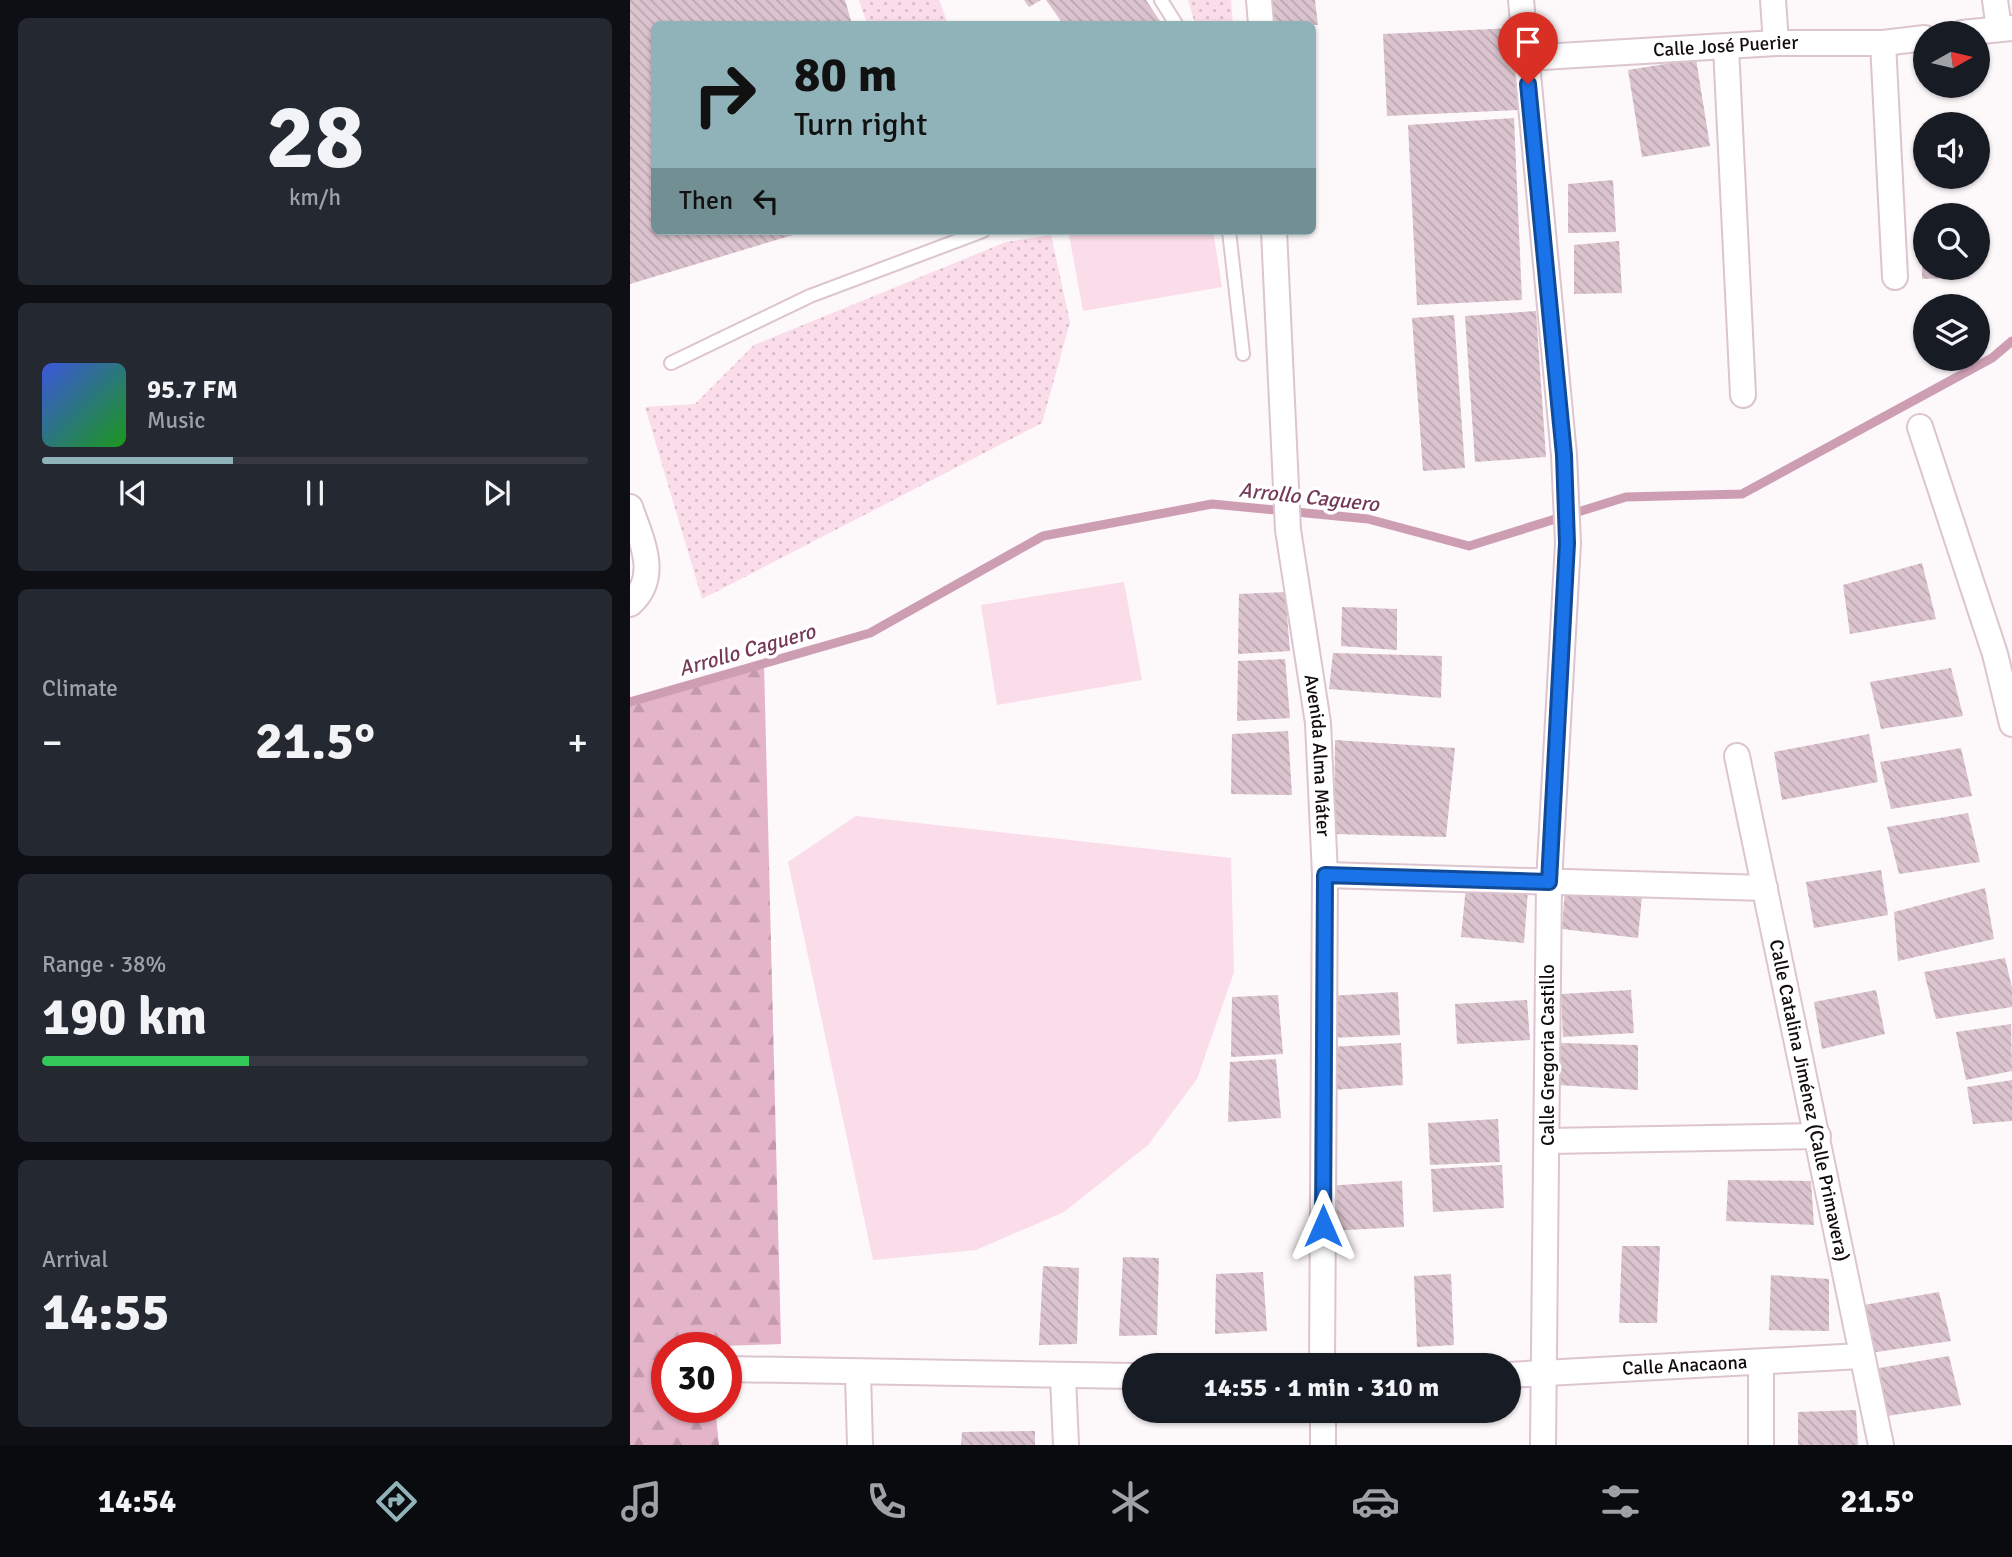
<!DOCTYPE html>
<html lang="en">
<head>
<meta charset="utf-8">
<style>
	body { margin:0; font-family:Signika,sans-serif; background:#242831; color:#f1f3f6; height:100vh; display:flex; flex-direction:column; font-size:26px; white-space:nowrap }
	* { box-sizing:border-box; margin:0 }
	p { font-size:23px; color:#9ea1a6 }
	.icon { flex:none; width:38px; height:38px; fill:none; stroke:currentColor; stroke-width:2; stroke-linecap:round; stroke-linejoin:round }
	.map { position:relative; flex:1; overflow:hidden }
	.panel { display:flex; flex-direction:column; gap:18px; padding:18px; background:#0d0f14; width:630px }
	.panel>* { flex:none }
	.guide { position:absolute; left:21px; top:21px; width:665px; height:214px; border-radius:10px; box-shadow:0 2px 5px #0004; background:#8fb3b9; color:#111; overflow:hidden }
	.needle { width:46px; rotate:82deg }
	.tools { position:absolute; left:1283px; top:21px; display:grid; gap:14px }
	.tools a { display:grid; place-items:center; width:77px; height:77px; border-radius:50%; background:#171b24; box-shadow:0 2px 5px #0004; font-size:35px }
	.speed { position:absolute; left:21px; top:1332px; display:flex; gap:14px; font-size:35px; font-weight:700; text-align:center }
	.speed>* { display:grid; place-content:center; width:91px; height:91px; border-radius:50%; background:#171b24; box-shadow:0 2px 5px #0004; line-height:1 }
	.speed .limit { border:10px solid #d22; background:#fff; color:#111 }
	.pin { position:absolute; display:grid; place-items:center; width:60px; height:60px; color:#fff; margin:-72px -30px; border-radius:50% 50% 50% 0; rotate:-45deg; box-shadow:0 0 7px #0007 }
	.pin .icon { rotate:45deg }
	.me { position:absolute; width:77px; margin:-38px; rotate:0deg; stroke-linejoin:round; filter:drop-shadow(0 0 5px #0008) }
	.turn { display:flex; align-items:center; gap:24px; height:147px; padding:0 28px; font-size:32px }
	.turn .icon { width:91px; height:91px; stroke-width:2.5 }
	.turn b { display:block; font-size:49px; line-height:60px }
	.then { display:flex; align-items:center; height:66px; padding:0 28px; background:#0003; gap:14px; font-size:26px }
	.big { font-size:52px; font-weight:700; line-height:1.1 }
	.panel .card { flex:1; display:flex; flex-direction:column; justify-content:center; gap:10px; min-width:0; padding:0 24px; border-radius:10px; background:#242831 }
	.panel .dial { align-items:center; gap:0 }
	.dial b { font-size:91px; line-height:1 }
	.song { display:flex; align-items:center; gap:21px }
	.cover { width:84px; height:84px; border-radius:10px; background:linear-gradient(135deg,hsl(230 70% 55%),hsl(120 70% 35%)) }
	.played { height:7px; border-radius:4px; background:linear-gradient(90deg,#8fb3b9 35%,#363941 35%) }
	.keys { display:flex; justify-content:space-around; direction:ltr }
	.heat { display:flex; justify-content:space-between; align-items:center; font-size:38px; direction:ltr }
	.charge { height:10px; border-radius:5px; background:linear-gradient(90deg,#34c759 38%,#363941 0) }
	.trip { position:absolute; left:492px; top:1353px; width:399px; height:70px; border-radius:35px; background:#171b24; box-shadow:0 2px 5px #0004; font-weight:700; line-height:70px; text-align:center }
	.tab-bar { display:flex; height:112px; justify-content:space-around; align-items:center; background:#090b0e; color:#9ea1a6 }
	.tab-bar .icon { width:49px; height:49px }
	.tab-bar .active { color:#8fb3b9 }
	.tab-bar b { font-size:32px; color:#f1f3f6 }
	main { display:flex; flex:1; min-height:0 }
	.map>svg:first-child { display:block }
	.grass { fill:url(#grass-dots) }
	.forest { fill:url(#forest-firs) }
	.garden { fill:#fbdce9 }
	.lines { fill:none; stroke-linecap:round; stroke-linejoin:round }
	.stream { stroke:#cd9eb2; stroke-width:9 }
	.building { fill:url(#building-back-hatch) }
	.service-casing { stroke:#dcc5cf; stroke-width:16 }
	.minor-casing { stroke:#dcc5cf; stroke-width:28 }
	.service { stroke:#fff; stroke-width:12 }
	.minor { stroke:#fff; stroke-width:24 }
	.route-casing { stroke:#114b97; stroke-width:18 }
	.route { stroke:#1a73e8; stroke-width:12 }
	.labels { text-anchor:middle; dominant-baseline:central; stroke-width:7; stroke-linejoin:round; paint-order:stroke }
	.street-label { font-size:19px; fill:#130c0f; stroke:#fff }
	.water-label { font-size:21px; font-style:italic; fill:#753956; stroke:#fff }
</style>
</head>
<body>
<main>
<section class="panel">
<div class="card dial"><b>28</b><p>km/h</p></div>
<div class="card">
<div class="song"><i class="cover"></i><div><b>95.7 FM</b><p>Music</p></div></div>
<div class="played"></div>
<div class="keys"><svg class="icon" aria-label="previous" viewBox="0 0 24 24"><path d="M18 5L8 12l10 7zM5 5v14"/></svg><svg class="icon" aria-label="pause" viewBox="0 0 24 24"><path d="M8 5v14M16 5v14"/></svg><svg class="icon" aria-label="next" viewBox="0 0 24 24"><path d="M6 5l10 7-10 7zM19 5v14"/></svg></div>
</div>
<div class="card"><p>Climate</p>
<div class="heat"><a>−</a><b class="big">21.5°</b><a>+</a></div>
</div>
<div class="card"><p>Range · 38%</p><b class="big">190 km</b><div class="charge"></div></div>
<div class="card"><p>Arrival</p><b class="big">14:55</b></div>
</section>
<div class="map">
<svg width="1382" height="1445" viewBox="0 0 1382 1445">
	<defs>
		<pattern id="grass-dots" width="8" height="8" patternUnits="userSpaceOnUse" patternTransform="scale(1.75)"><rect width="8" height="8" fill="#fbdce9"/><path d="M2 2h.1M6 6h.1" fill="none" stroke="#d6bcc7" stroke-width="1.8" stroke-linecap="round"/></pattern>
		<pattern id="forest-firs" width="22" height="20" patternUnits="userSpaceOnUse" patternTransform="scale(1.75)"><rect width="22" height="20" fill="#e4b4c9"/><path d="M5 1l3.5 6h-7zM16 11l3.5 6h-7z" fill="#c39aab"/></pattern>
		<pattern id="building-back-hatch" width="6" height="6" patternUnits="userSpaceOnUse" patternTransform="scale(1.75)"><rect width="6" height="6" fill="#dbc4ce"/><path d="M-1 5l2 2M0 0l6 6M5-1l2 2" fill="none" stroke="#bba7b0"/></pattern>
	</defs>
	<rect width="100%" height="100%" fill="#fdf8fa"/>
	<path class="grass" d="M229,0H309L318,24H237Z
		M558,0H601L603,24H565Z
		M421,235L440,322L412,423L72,599L15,407L65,404L124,345L376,242Z"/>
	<path class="forest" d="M134,663L151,1344L37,1348V1407H85L89,1445H0V702Z"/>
	<path class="garden" d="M464,231H583L592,287L453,311L439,235Z
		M494,582L512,680L367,705L351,605Z
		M226,816L601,858L604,972L567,1079L518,1145L434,1212L346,1250L243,1260L158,862Z"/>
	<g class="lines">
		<path class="stream" d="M0,702L240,633L413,536L582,504L738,519L839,546L996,497L1112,494L1362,358L1382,341"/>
	</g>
	<path class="building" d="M0,0H215L222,24H24V231L173,232L0,284Z
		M394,0H411L399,7Z
		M416,0H516L530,21L525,24H433Z
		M642,0H685L688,25L645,24Z
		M884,28L888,110L757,116L753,34Z
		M1066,59L1080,146L1012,157L998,70Z
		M884,118L892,300L787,305L778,125Z
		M983,180L986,232L938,233V184Z
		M1292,229H1295V268H1339L1340,277L1292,279Z
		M989,241L992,293L944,294V245Z
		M906,311L916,457L845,462L835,316Z
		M824,315L835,468L793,471L782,318Z
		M1292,563L1306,619L1220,634L1213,585Z
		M655,592L660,651L608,654L609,594Z
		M712,607L767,609V650L711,646Z
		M703,653L812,656L811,698L699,689Z
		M655,659L660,718L607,721L608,661Z
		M1321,668L1333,716L1251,729L1240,682Z
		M658,731L662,795L601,794L602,734Z
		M1239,734L1248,782L1152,800L1144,752Z
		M705,740L825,748L816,837L704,834Z
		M1331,748L1342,796L1261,809L1250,762Z
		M1338,813L1350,862L1269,874L1257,827Z
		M1251,870L1258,915L1184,928L1176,882Z
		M836,886L898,890L894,943L831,937Z
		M935,888L1012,896L1008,938L932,929Z
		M1355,888L1364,939L1268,961L1264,912Z
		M1375,958L1382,988V1007L1306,1019L1294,972Z
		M1001,990L1004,1033L933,1037L931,994Z
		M1246,990L1255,1034L1192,1049L1184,1002Z
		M768,992L770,1035L700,1038L698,996Z
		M648,995L653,1054L601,1057L602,997Z
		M897,1000L900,1040L827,1044L825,1004Z
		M1381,1024L1382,1071L1336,1080L1326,1032Z
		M771,1043L773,1085L703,1090L700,1047Z
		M931,1043L1008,1045V1090L927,1085Z
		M646,1059L651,1118L598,1122L600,1062Z
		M1382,1080V1121L1343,1124L1337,1087Z
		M868,1119L870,1162L800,1165L798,1123Z
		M872,1165L874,1208L803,1212L801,1169Z
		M1098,1180L1181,1181L1184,1225L1096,1221Z
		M772,1181L774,1227L698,1231L695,1186Z
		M992,1246H1030L1027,1323H989Z
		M493,1257L529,1258L527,1335L489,1336Z
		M413,1266L449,1268L447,1344L409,1345Z
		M633,1272L637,1331L585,1334L586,1274Z
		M821,1274L824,1345L787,1347L784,1276Z
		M1141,1275L1199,1279V1331L1139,1330Z
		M1309,1292L1321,1341L1240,1353L1228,1306Z
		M1319,1356L1331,1405L1250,1417L1238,1370Z
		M1226,1410L1228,1445H1168V1412Z
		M405,1431V1445H331L332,1432Z"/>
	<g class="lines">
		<defs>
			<path id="service" d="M531,0L546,24
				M599,231L613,354
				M41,363L180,296L353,231"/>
			<g id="minor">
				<path d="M629,0L631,24"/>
				<path d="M891,0L934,455L938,543L919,882L913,1445"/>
				<path d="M1143,0L1146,43"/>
				<path d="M1365,0L1369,29"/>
				<path d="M1332,33L1382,28"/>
				<path d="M1253,43L1265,277"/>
				<path d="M1096,47L1113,395"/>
				<path id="s1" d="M896,58L1146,43H1253L1295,38"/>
				<path id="s2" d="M644,231L658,530L688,723L695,875L692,1365"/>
				<path d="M1290,427L1365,654L1382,724"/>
				<path d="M0,507C11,539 31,577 0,604"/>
				<path id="s3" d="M1107,756L1251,1445"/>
				<path d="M695,875L1135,888"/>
				<path d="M918,1141L1188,1136"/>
				<path d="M1131,1363V1445"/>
				<path d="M96,1369L504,1376"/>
				<path d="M228,1373L230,1445"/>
				<path id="s4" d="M878,1375L1231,1356"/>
				<path d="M433,1377L436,1445"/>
				<path d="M693,1410V1445"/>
			</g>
		</defs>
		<use href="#service" class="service-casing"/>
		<use href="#minor" class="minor-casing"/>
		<use href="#service" class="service"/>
		<use href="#minor" class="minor"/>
	</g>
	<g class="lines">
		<defs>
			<path id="route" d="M693,1226L695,875L919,882L937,543L934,455L898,84"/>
		</defs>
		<use href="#route" class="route-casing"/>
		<use href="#route" class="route"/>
	</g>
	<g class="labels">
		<g class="street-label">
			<text stroke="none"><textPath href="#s1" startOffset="200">Calle José Puerier</textPath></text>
			<text stroke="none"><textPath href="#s2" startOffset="527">Avenida Alma Máter</textPath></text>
			<text transform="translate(918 1055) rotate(-90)">Calle Gregoria Castillo</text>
			<text stroke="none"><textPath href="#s3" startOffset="352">Calle Catalina Jiménez (Calle Primavera)</textPath></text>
			<text stroke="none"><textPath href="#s4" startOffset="177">Calle Anacaona</textPath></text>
		</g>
		<g class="water-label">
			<text transform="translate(679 497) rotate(6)">Arrollo Caguero</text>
			<text transform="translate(117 650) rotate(-16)">Arrollo Caguero</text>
		</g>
	</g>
</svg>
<div class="tools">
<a><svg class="needle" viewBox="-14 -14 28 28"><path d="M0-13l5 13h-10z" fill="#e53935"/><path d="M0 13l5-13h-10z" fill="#9ea1a6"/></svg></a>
<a><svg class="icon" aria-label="sound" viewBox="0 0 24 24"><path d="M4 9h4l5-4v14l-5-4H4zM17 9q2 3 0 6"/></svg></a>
<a><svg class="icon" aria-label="search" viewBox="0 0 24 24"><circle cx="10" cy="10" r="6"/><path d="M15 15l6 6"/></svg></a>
<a><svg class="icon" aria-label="layers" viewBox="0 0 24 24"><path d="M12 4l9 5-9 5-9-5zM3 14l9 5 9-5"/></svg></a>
</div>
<div class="speed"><div class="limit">30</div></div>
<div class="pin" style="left:898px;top:84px;background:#d93025"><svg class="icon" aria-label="arrive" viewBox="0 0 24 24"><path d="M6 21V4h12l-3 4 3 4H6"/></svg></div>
<svg class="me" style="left:693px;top:1226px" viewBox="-20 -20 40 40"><path d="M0-17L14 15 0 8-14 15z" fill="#1a73e8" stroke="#fff" stroke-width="4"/></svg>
<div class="trip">14:55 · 1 min · 310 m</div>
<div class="guide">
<div class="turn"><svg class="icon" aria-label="right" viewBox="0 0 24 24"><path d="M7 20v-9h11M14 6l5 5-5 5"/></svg><div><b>80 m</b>Turn right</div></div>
<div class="then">Then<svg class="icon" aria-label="left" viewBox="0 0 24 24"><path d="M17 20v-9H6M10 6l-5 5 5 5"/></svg></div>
</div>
</div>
</main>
<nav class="tab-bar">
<b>14:54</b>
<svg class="icon active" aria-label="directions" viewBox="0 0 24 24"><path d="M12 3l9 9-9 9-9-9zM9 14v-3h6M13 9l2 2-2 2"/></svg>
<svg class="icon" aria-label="music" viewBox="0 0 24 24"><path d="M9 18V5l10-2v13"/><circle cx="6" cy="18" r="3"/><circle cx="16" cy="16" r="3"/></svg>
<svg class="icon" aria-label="phone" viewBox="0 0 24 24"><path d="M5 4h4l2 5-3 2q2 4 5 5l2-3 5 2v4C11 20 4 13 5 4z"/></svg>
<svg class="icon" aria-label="climate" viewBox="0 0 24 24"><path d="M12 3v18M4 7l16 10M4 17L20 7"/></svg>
<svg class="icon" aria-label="car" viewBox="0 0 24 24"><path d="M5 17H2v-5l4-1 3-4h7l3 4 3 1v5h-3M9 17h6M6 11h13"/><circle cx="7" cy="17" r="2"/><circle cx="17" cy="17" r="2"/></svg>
<svg class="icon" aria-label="filters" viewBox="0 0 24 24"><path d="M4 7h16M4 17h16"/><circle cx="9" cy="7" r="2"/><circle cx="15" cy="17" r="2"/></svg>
<b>21.5°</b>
</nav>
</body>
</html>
